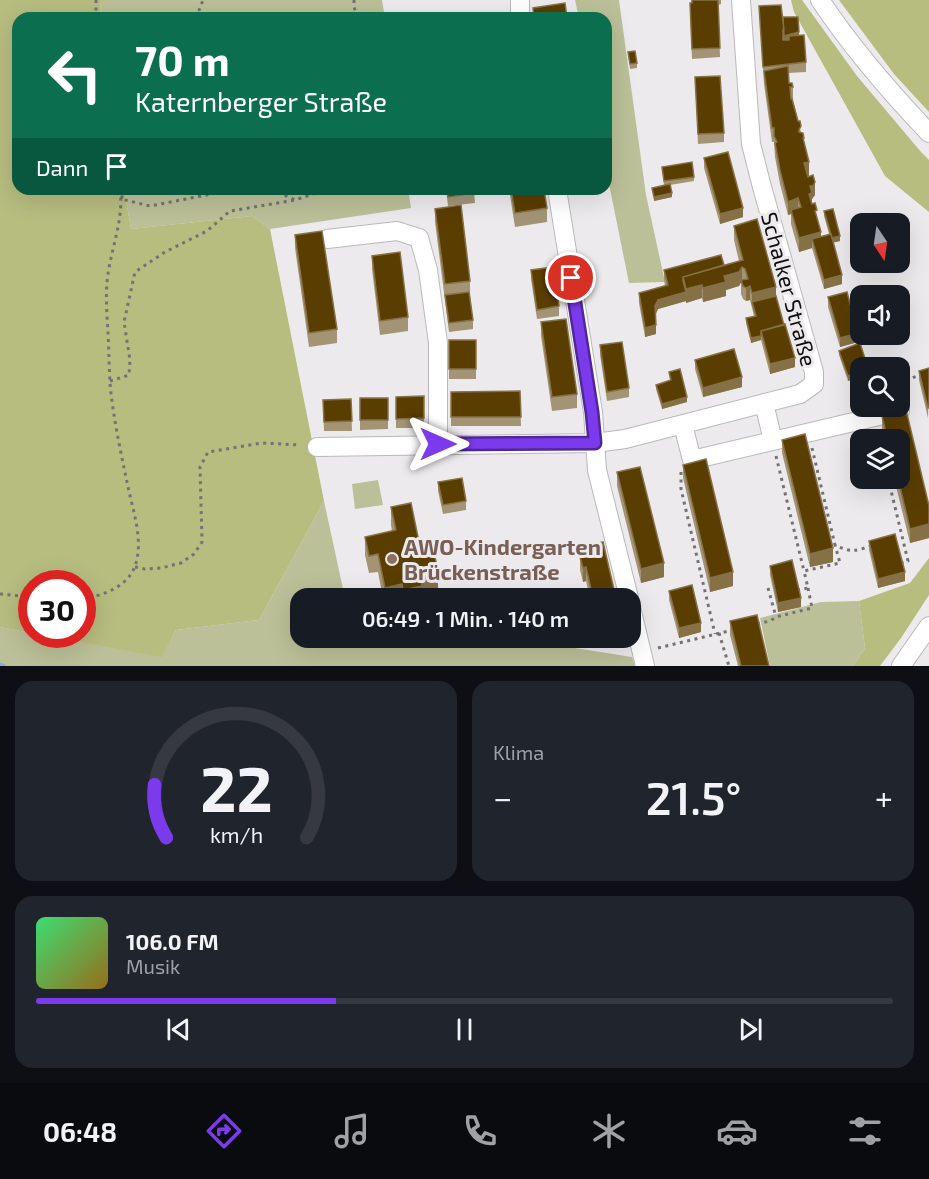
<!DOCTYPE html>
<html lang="de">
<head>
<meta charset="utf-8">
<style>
	body { margin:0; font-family:"Exo 2",sans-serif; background:#20242c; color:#f1f3f6; height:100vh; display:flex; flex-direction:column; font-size:22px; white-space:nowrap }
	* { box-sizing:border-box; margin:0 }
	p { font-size:20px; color:#9ea1a6 }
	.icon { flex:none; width:33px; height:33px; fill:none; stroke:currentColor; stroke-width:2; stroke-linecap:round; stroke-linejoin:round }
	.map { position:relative; height:666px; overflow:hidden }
	.panel { display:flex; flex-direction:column; gap:15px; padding:15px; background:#0d0f14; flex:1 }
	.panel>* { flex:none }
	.hud { position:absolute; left:12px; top:12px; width:600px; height:183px; border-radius:18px; box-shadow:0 6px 24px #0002; background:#0b6e4f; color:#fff; overflow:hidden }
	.needle { width:39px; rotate:167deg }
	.buttons { position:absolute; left:850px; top:213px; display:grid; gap:12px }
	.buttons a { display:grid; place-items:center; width:60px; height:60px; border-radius:12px; background:#171b24; box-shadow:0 6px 24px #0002; font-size:30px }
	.speed { position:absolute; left:18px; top:570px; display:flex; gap:12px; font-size:30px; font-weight:700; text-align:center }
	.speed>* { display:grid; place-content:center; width:78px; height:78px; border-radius:50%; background:#171b24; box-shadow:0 6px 24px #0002; line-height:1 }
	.speed .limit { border:9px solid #d22; background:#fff; color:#111 }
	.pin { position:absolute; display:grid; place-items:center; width:51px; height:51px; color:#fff; margin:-26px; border:3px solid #fff; border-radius:50%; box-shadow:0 2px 6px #0007 }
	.me { position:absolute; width:66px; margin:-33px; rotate:90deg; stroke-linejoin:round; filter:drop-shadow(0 0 4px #0008) }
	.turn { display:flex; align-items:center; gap:21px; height:126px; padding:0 24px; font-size:27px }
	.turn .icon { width:78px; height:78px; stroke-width:2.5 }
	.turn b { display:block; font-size:42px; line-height:51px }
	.then { display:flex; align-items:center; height:57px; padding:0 24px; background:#0003; gap:12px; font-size:22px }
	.big { font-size:45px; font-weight:600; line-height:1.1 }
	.panel .card { flex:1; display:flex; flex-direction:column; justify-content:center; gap:9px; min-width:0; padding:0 21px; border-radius:18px; background:#20242c }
	.panel .dial { align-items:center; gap:0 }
	.dial svg { height:156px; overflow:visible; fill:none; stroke:#363941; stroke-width:7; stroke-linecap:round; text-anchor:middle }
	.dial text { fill:#f1f3f6; stroke:none }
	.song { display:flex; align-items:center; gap:18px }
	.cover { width:72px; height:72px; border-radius:9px; background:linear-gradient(135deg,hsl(140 70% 55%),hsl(40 70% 35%)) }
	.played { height:6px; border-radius:3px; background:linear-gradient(90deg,#7c3aed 35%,#363941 35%) }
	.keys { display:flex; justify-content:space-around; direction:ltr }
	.heat { display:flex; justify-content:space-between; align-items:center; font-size:33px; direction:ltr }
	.panel .tiles { flex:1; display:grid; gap:15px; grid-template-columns:1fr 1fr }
	.card:last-child { grid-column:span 2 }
	.trip { position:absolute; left:290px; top:588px; width:351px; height:60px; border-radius:18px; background:#171b24; box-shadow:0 6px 24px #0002; font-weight:600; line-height:60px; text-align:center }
	.dock { display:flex; height:96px; justify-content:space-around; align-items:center; background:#090b0e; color:#9ea1a6 }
	.dock .icon { width:42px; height:42px }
	.dock .active { color:#7c3aed }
	.dock b { font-size:27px; color:#f1f3f6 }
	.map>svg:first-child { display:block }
	.green { fill:#bcc098 }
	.forest { fill:#b7bc7f }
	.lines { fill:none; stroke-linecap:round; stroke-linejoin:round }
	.stream { stroke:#84abda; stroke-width:4.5 }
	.minor-casing { stroke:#b9b8ba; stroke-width:20 }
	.path { stroke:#747274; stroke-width:3; stroke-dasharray:3 4.5; stroke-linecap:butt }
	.minor { stroke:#fff; stroke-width:18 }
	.wall { fill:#a39476 }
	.shaded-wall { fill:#867147 }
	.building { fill:#5a3d00; stroke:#867147; stroke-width:1.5 }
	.route-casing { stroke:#51269a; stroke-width:15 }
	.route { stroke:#7c3aed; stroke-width:10 }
	.education-dot { fill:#8d6e63; stroke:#eceaed; stroke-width:2 }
	.labels { text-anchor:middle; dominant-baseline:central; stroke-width:6; stroke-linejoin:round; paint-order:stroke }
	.street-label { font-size:22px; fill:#100f10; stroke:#eceaed }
	.education-label { font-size:22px; font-weight:bold; fill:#785e54; stroke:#eceaed; text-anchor:start }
</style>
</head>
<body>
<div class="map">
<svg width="929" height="666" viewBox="0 0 929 666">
	<rect width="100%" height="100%" fill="#eceaed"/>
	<path class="green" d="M101,0H382L385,18H100Z
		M575,0H619L646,195L665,282L629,283L606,169V18H579Z
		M124,189H408L411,208L270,229L252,216L131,229Z
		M378,480L383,505L355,509L352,484Z
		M324,501L345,598H300V638H511L632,657L635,666H0V627L31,633L32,634L41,635L162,656L176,630L259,620Z
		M859,601L865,648L853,666H770L760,618L821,602Z"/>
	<path class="forest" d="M0,0H101L100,18H18V189H124L131,229L252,216L270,229L324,501L259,620L176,630L162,657L41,635L82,634V584H32L31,633L0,627Z
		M791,0H802L857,76L921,152L929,160V212L885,176L794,12Z
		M839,0H929V112L894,74Z
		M929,558V595L901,638L880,666H853L865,648L859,601L910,583Z"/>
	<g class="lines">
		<path class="stream" d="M0,665L3,666"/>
		<defs>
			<path id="minor" d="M820,0C852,48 889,91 929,133
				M520,18V0
				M557,189L593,412L597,470L629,598
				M327,239L397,231L419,238L428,270L438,343V444
				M764,403L773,441
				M683,425L692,460L900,411
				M317,447L595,443L625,439L800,394L814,384V372L762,187L751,144L741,0
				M630,603L645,666
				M901,666L929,626"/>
		</defs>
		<use href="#minor" class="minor-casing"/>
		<path class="path" d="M354,0V7L358,18
			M96,18V0
			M196,18L203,0
			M126,189L121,199L150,206L237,189
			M271,189L295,200L328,189
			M110,381L129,375L130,360L124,322L135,272L165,252L207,231L230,211L295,200
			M900,385L906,380L929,372
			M812,448L835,545C851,553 855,551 871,546
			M776,456L804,571
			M681,472V489L715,634
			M888,478L908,561L900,563
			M135,567L145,569L161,568L181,563L194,554L202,542L200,467L208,452L262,443L300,445
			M768,588L776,617
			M797,590L808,588L804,571L840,563L835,545
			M0,594L32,597
			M82,599C104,595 129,587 136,563C143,539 133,510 128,487C121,453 113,418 110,383C109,367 109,350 108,333C107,314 105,294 108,274C112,246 124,218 120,189
			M757,624L770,621L776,617L812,608L808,588
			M719,633L729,666
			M658,648L733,630"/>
		<use href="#minor" class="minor"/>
	</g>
	<path class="wall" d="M691,0H721V4L718,5L720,57L692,59L690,12V3H691Z
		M759,6L783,20L799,35L806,62V72L788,73L789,83L793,87V100L804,145L809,176H808L815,195L812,199V204L817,216L821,237L829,234L824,216V211L840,241L833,242L842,284L824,289L812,248L799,252L791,224V214L788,215L780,184L775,157L774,142H772L764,84Z
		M628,52L637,63V68L630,69Z
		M695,77L724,133V142L698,144Z
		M704,158L743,217L720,224L704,168Z
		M662,167L694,177V181L670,185L672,197L654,201L652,188L664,186Z
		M446,189H474L475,203L448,206Z
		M509,189H544L547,208V222L515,227Z
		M435,209L470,281V294L473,320V329L449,332L435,222Z
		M734,226L776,296L795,367L770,374L761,340L751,343L746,323V318L754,316L750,300L746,301L743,299L741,294V282L739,286L726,290V296L703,302L702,298L686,303V301L658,309L656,314V334L645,337L639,303V293L665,286L664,280V270L724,265L739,261L734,240Z
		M295,235L337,329V343L309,347L295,248Z
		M372,256L408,317V331L380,335L372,269Z
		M531,270L559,306V316L537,319L531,279Z
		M828,297L858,342L840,347L828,307Z
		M541,322L577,394V408L552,411L541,336Z
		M449,340H476V379H449Z
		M600,345L629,388V397L607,401L600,355Z
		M839,351L861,368V376L848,381L839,355Z
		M695,360L742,387L703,397L695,369Z
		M929,368L928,418L919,380V371Z
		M669,372L687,402L662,409L656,389V385L670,380Z
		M520,391L521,426H451V392Z
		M424,396V428H396V397Z
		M360,398H388V429L360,430Z
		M351,399L352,431H324L323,400Z
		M906,410L929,506V538L910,543L894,478H900V440H885L882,429V416Z
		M782,440L833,562L810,567L782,453Z
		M683,465L733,586L710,592L683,478Z
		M617,472L664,577L641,583L617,486Z
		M438,482L466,501V510L443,514L438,491Z
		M391,507L419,542L438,588L422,591V598H383L378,572L369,573L365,555V537L392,531L391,525Z
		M869,541L905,581L878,588L869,550Z
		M581,547L616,598H590L586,581L583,582L580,570V557L581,556Z
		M770,566L801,607L778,612L770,575Z
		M669,591L701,632L679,638L669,600Z
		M730,621L769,666H738L730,635Z"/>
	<path class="shaded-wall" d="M799,32V37L784,41V36Z
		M809,162V176L804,177V163Z
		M815,182V195L812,199V207L809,194L810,186Z
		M672,193V197L654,201V197Z
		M798,198V212L791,210V214L788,215V202Z
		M743,208V217L720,224V214Z
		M821,232V246L812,239V248L799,252V238Z
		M840,236V241L832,243V238Z
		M742,267V281L739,286L726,290V296L703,302V288L702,285V298L686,303V289Z
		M842,275V284L824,289V280Z
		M750,286V300L746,301V288Z
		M776,287V300L752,302V293Z
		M686,292V301L658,309L655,315V306L658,300Z
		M656,325V334L645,337V328Z
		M858,333V342L840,347V338Z
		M761,336V340L751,343V338Z
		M795,358V367L770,374V364Z
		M861,371V376L848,381V376Z
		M742,377V387L703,397V388Z
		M687,397V402L662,409V404Z
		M929,524V538L910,543V529Z
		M833,548V562L810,567V554Z
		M664,563V577L641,583V569Z
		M586,567V581L583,582V568Z
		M438,570V588L422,591V598H403V590L420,574Z
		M733,572V586L710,592V578Z
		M905,572V581L878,588V579Z
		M402,584V598H385V588Z
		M801,598V607L778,612V603Z
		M701,623V632L679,638V628Z"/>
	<path class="building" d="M692,0H718L720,48L692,49L690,3H692Z
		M565,3L567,18H534L533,8Z
		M781,5L784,30H783V40H789V36L804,35L806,62L763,67L759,6Z
		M498,14L499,18H472Z
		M783,17H798L799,32L784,36Z
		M635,51L637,63L630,64L628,52Z
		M788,66L789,83H792L793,87H790L791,99H792L798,121H800L801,126L799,130V132L803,133L804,138H803L809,162L804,163L808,177L813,175L815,182L813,186H810L812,193L809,194L812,204L815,203L817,210L815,211L821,232L799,238L791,210L801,207L798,198L788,202L780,170L775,143L777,142L774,136V128H772L764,71Z
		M720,76L724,133L698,134L695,77Z
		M728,152L743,208L720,214L704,158Z
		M692,162L694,177L664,181L662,167Z
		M670,184L672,193L654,197L652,188Z
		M447,189H474L475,193L448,197Z
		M511,189H544L547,208L515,213Z
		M461,205L470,281L445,284L435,209Z
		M833,209L840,236L832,238L824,211Z
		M757,219L776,287L752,293L750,286L746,288L743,286L741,280L748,279L745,269L742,267L739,272L724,276L726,282L703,288L702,285L686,289L683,277L743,260L734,226Z
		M322,231L337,329L309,333L295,235Z
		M831,234L842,275L824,280L812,239Z
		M400,252L408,317L380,321L372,256Z
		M721,255L724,265L683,277V281L686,292L658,300L655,306L656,325L645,328L639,293L668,285L664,270Z
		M553,267L559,306L537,310L531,270Z
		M469,292L473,320L449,323L445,295Z
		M847,292L858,333L840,338L828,297Z
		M776,296L784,325L761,331V336L751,338L746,318L756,316L752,302Z
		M566,319L577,394L552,397L541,322Z
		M785,324L795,358L770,364L761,331Z
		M449,340H476V369H449Z
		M622,342L629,388L607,392L600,345Z
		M860,343L868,368H861V371L848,376L839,351Z
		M734,349L742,377L703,388L695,360Z
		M929,368V408H928L919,371Z
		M680,369L687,397L662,404L656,385L671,380L669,372Z
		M520,391L521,417H451V392Z
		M424,396V418L396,419V397Z
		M360,398H388V420H360Z
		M351,399L352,421L324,422L323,400Z
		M906,410L929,506V524L910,529L898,478H900V440H888L882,416Z
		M805,434L833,548L810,554L782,440Z
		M706,459L733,572L710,578L683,465Z
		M640,467L664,563L641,569L617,472Z
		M462,478L466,501L443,505L438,482Z
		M411,503L419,542L431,540L438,570L420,574L422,586L403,590L402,584L385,588L378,554L369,556L365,537L396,530L391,507Z
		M895,534L905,572L878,579L869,541Z
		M603,542L616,598H593L586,567L583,568L580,557L583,555L581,547Z
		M792,560L801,598L778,603L770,566Z
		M692,585L701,623L679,628L669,591Z
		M757,615L769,666H741L730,621Z"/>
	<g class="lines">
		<defs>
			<path id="route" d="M438,444L595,443L592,412L571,278"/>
		</defs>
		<use href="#route" class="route-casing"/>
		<use href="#route" class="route"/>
	</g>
	<circle class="education-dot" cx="392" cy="559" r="6"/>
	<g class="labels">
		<g class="street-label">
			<text transform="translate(790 289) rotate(75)">Schalker Straße</text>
		</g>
		<g class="education-label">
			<text x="404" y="546">AWO-Kindergarten<tspan x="404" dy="25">Brückenstraße</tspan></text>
		</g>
	</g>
</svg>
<div class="buttons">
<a><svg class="needle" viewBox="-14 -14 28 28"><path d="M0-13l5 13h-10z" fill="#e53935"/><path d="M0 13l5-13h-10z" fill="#9ea1a6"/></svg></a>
<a><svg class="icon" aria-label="sound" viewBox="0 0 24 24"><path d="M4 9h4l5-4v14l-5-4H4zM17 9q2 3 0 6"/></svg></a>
<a><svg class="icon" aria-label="search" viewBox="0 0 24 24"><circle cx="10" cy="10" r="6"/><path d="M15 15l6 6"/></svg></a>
<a><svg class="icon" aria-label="layers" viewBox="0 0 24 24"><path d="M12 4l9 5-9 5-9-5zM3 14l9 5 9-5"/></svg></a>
</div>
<div class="speed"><div class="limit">30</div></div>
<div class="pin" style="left:571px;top:278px;background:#d93025"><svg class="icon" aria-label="arrive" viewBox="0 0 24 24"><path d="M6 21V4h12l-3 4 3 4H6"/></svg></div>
<svg class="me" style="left:438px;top:444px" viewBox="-20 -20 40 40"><path d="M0-17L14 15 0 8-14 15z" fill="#7c3aed" stroke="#fff" stroke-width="4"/></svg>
<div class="trip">06:49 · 1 Min. · 140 m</div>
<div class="hud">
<div class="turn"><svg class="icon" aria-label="left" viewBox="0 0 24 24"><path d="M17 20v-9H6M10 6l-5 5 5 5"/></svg><div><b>70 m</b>Katernberger Straße</div></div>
<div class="then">Dann<svg class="icon" aria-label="arrive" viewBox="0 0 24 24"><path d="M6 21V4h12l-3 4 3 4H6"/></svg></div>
</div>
</div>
<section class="panel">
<div class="tiles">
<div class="card dial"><svg viewBox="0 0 100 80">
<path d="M14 69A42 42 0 1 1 86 69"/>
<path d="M14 69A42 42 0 0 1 8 42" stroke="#7c3aed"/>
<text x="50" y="56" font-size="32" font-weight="700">22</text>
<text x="50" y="72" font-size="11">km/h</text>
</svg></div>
<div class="card"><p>Klima</p>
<div class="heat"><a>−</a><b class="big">21.5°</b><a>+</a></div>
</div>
<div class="card">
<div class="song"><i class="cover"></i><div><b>106.0 FM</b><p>Musik</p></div></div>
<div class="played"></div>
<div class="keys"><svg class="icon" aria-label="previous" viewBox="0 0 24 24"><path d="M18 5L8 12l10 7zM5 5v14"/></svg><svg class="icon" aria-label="pause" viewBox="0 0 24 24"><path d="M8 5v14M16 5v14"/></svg><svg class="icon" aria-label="next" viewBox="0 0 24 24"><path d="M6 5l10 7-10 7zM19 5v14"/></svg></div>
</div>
</div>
</section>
<nav class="dock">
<b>06:48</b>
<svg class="icon active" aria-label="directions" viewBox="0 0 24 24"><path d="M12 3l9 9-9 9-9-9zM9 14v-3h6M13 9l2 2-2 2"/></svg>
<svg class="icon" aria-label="music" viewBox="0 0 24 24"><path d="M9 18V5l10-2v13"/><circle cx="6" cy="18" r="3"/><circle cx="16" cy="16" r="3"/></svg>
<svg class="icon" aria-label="phone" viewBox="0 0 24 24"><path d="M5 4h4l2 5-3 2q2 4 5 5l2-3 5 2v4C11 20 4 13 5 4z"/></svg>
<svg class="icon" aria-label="climate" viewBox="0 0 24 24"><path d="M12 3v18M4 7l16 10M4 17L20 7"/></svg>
<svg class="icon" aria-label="car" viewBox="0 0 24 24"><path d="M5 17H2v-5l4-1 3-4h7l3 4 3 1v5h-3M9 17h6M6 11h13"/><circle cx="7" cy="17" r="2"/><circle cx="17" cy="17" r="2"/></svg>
<svg class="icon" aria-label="filters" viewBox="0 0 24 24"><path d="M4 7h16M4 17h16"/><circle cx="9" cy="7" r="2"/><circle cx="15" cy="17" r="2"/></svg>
</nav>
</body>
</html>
